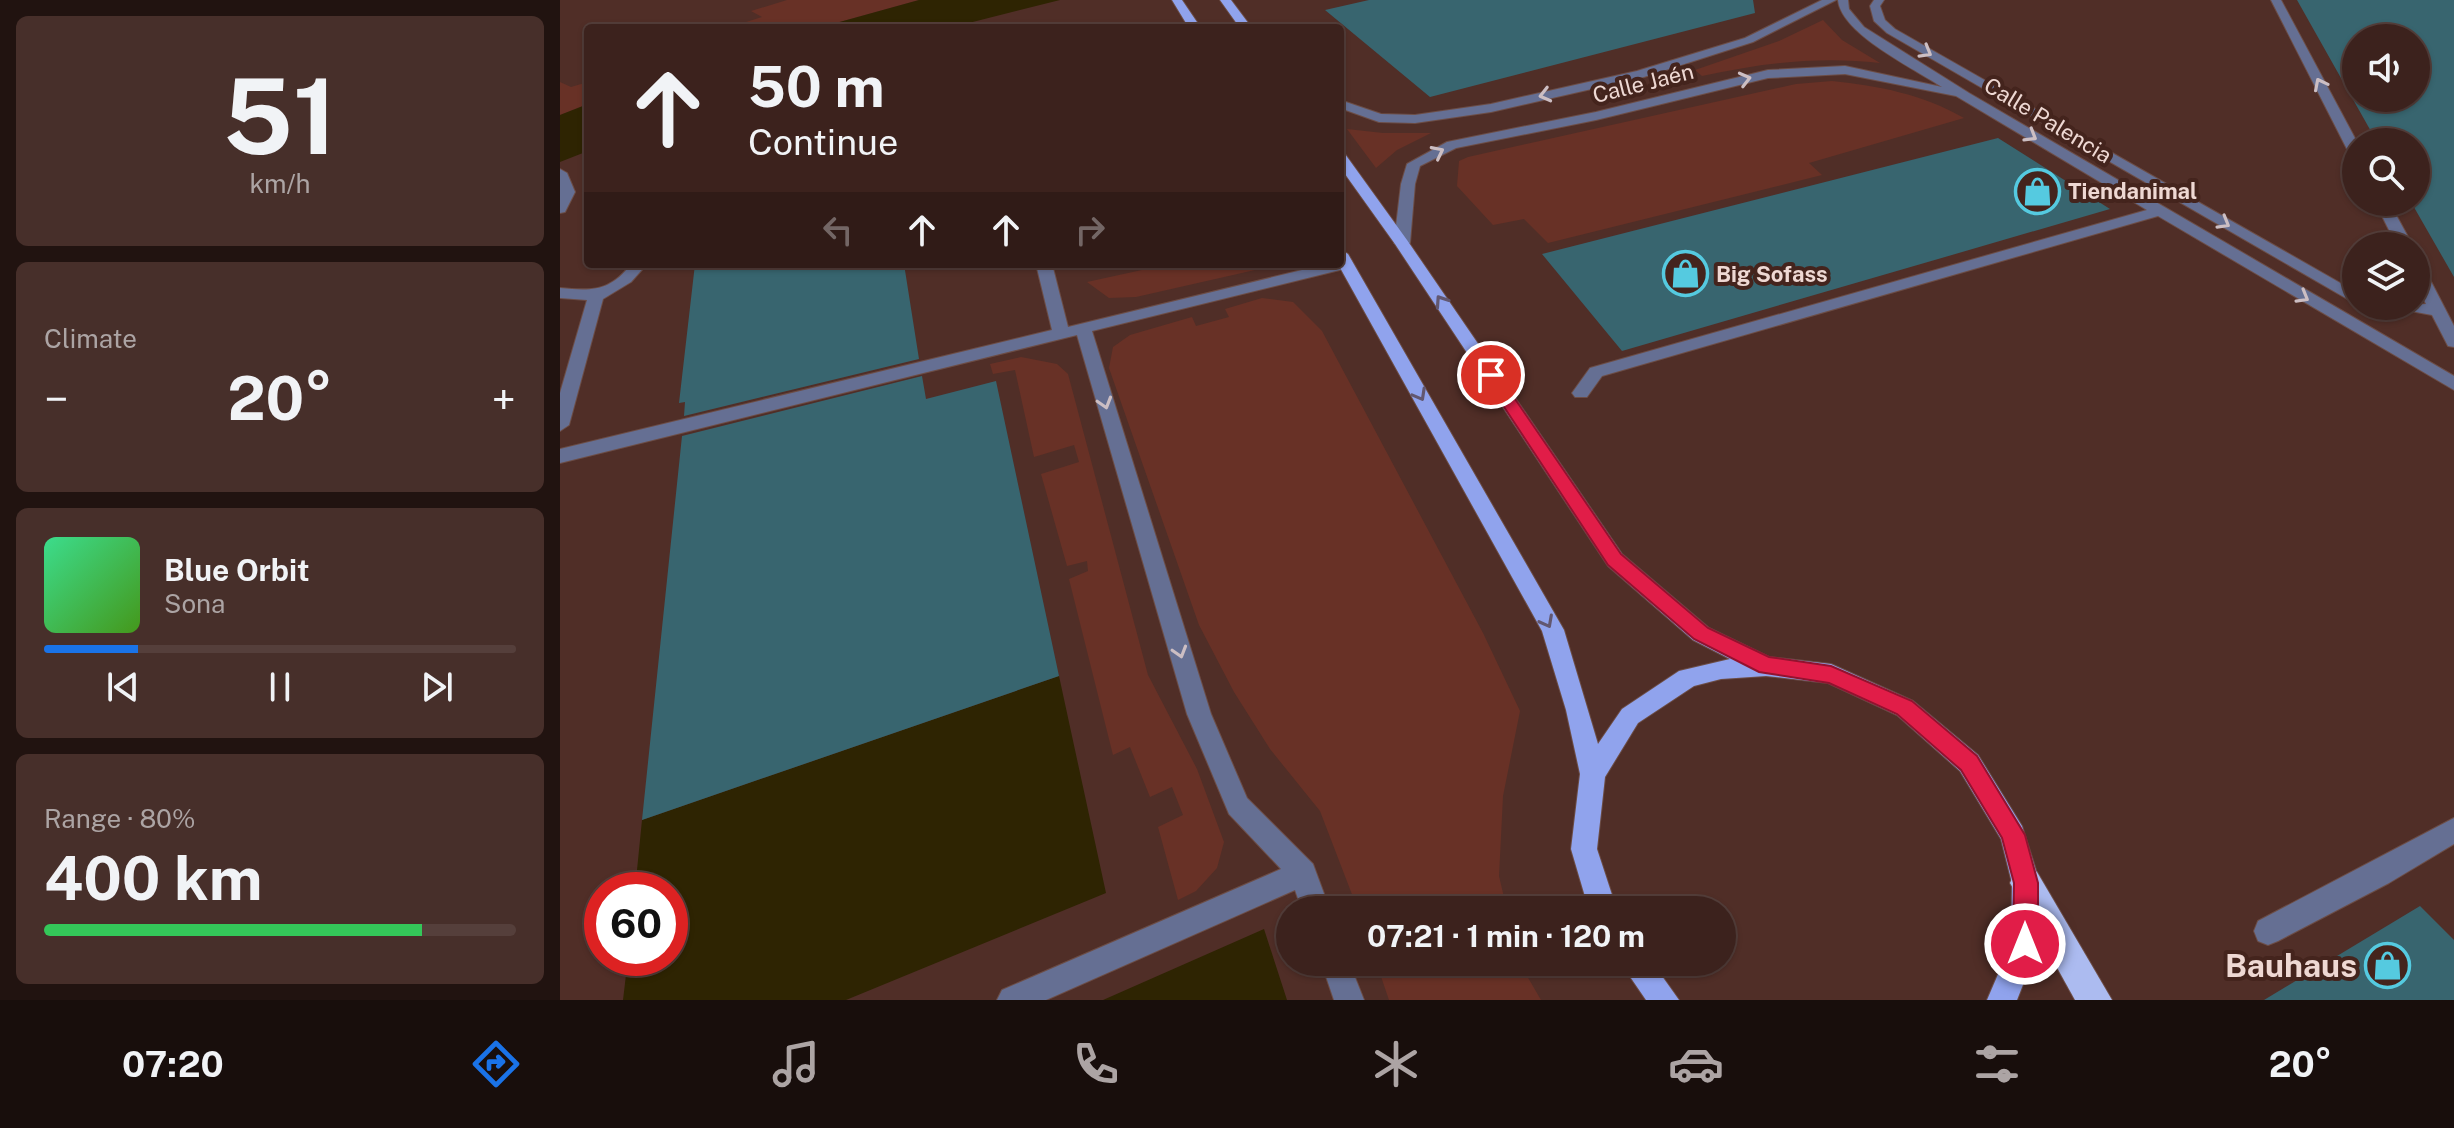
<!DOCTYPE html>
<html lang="en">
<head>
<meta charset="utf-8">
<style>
	body { margin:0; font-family:"Public Sans",sans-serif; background:#472f2a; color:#f1f3f6; height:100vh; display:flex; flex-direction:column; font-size:30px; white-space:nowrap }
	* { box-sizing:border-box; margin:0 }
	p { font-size:26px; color:#aca4a4 }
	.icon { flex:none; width:44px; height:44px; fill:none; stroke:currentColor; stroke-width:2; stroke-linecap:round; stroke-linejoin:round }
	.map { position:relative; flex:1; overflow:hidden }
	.panel { display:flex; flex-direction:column; gap:16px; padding:16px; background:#211310; width:560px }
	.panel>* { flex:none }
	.banner { position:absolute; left:24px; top:24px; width:760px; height:244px; border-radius:8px; box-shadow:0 2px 6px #0004,0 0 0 2px #553f3b; background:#3c221d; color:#f1f3f6; overflow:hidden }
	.controls { position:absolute; left:1782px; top:24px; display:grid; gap:16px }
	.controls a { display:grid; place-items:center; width:88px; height:88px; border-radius:50%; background:#3c221d; box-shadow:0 2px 6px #0004,0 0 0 2px #553f3b; font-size:40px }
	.speed { position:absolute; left:24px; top:872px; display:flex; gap:16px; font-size:40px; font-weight:700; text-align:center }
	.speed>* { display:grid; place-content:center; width:104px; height:104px; border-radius:50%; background:#3c221d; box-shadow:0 2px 6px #0004,0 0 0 2px #553f3b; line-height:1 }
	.speed .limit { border:12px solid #d22; background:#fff; color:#111 }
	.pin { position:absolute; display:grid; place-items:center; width:68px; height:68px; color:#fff; margin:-34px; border:4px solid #fff; border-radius:50%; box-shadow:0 2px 8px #0007 }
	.me { position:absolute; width:88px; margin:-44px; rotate:0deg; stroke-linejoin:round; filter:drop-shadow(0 0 6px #0008) }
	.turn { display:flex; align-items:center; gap:28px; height:168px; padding:0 32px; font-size:36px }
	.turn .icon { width:104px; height:104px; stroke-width:2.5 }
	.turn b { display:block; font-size:56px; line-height:68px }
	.lanes { display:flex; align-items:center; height:76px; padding:0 32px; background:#0003; justify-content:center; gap:40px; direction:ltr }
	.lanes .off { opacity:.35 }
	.big { font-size:60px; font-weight:700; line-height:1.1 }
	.panel .card { flex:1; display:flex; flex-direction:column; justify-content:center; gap:12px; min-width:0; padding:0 28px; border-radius:12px; background:#472f2a }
	.panel .dial { align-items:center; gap:0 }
	.dial b { font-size:104px; line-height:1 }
	.song { display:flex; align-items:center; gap:24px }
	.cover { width:96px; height:96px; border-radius:12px; background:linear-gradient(135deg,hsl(150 70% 55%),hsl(100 70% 35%)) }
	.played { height:8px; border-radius:4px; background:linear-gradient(90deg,#1a73e8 20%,#553f3b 20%) }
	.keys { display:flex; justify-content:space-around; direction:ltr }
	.heat { display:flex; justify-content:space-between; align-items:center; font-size:44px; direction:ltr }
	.charge { height:12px; border-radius:6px; background:linear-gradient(90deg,#34c759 80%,#553f3b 0) }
	.trip { position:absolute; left:716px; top:896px; width:460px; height:80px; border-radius:40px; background:#3c221d; box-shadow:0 2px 6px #0004,0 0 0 2px #553f3b; font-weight:700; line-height:80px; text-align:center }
	.tab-bar { display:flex; height:128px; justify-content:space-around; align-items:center; background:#180e0c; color:#aca4a4 }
	.tab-bar .icon { width:56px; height:56px }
	.tab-bar .active { color:#1a73e8 }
	.tab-bar b { font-size:36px; color:#f1f3f6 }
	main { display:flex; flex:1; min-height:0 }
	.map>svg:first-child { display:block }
	.green { fill:#683126 }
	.water { fill:#2e2402 }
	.building { fill:#38656f; fill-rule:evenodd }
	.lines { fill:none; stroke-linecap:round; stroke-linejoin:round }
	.minor-casing { stroke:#6c4d46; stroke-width:2 }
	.major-casing { stroke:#6c4d46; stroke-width:2 }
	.highway-casing { stroke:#6c4d46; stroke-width:2 }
	.minor { fill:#656f93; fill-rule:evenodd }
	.major { fill:#90a3ed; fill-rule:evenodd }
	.highway { fill:#acbbf0; fill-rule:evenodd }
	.oneway { stroke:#ccbec3 }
	.oneway2 { stroke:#625770 }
	.route { fill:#e11d48; stroke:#92132f; stroke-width:2 }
	.labels { text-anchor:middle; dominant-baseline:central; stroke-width:8; stroke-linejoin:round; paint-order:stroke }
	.far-street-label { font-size:22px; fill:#eed8d3; stroke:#44241d }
	.far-poi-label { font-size:22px; font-weight:bold; fill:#eed8d3; stroke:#44241d; text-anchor:start }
	.near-poi-label { font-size:32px; font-weight:bold; fill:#eed8d3; stroke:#44241d; text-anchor:end }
</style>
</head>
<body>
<main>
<section class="panel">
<div class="card dial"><b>51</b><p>km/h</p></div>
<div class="card"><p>Climate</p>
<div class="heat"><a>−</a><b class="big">20°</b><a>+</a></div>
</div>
<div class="card">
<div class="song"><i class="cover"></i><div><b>Blue Orbit</b><p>Sona</p></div></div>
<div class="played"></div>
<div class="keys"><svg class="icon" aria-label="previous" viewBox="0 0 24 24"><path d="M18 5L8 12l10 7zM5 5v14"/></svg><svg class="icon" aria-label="pause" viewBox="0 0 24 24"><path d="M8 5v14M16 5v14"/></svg><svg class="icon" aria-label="next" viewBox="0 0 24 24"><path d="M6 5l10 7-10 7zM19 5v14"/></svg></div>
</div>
<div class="card"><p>Range · 80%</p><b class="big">400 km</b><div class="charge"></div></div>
</section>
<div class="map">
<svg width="1894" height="1000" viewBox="0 0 1894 1000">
	<rect width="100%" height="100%" fill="#502e27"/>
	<path class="green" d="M227,0H359L258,28H167L202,17L191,11Z
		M1263,20L1282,40L1320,63C1258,56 1202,63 1142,76L1135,70L1219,41Z
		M1272,81C1319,86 1362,94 1404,118L1249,163L1262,175L988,243L964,219L933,225L897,186L899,161L908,157L1236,84Z
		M0,82L11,87L28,82V104L0,115Z
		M787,129L823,133H871L837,150L816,168Z
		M590,264H700L695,270L576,297L549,298L527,282L591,268Z
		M702,298L733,302L762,331L923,633L960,711L943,796L939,876L947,910H798L760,811L710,749L674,692L639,625L549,368L553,347L570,335L632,317L636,326L669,317L665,309Z
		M461,357L497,364L508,374L588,675L637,769L664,842L657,868L636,891L618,900L598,827L623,815L612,787L590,797L570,747L553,755L509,579L528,571L527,561L507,566L481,474L519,462L514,445L474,457L455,370L433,374L430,364Z
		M816,962H959L981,1000H829Z"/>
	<path class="water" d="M359,0H500L389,28H258Z
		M28,104V151L0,162V115Z
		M499,676L546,893L286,1000H63L68,958H110V890H75L82,820Z
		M704,929L727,1000H543Z"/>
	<path class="building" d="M809,0H1193L1195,13L870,97L765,10Z
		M1737,0H1894V277L1851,202H1856V142H1817ZM1796,38H1856V98H1796Z
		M1438,138L1550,209L1062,351L982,254Z
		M135,264H344L359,359L124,416L125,402L119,403Z
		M362,376L366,399L436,381L499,676L82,820L122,436Z
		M1860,906L1894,940V1000H1704Z"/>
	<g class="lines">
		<defs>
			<path id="minor" d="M1262,0H1276L1193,42L1084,77L931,112L855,123L819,122L780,108V100L821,114L855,115L931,104L1077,71L1185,38Z
				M1278,0H1288L1289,9L1304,27L1409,93L1894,376V390L1598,216L1042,376L1027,397H1015L1012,393L1030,368L1587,210L1396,96L1285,74L1208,78L1036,120L896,148L860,166L855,184L850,243L842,248L834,243L841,184L847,164L887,142L1036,112L1208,70L1285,66L1382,87C1355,69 1281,34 1278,0Z
				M1314,0H1324L1320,6L1325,20L1335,29L1796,292V304L1327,33L1314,21L1310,6Z
				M1711,0H1721L1797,142L1796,157L1789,153Z
				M0,169L7,173L15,192L5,212L0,213Z
				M1815,202H1829L1853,246H1837Z
				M786,259L792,261V267L532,331L651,714L687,798L753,864L770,910H742L735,890L486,1000H437L442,990L721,869L669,814L627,714L517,335L0,463V449L492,330L476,264H492L508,327L767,264H780V261Z
				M1856,263L1864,268L1894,326V347L1888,346L1872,315L1840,309L1838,306L1866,304L1856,284Z
				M71,264H87L71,282L43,299L9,425L0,431V393L27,300L0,298V288C31,291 50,292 71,264Z
				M1894,818V844L1829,883L1718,941L1708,945L1698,941L1694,931L1698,921Z
				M761,962H789L804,1000H774Z"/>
			<path id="major" d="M612,0H622L641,28H629Z
				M660,0H671L692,28H680Z
				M780,153L785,154L847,240L1062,554L1149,628L1209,657L1271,664L1353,701L1418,755L1462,826L1480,883L1479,944L1457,1000H1427L1451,944L1452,883L1441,839L1400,771L1337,715L1268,683L1206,676L1161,679L1134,686L1078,723L1045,777L1037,849L1057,910H1029L1011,849L1020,774L1006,710L982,631L778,264L780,249L788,254L1004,630L1038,744L1062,709L1119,671L1170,659L1133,640L1048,566L835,244L780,167Z
				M1060,962H1092L1119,1000H1086Z"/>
			<path id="highway" d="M1466,867L1477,872L1552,1000H1515L1450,883L1455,872Z"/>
		</defs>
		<use href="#minor" class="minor-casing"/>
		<use href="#major" class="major-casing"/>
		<use href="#highway" class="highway-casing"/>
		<use href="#minor" class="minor"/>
		<use href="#major" class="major"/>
		<use href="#highway" class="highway"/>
	</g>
	<defs><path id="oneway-chevron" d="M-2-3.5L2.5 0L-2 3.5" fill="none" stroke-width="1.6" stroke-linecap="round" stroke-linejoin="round" transform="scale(2)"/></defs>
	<g class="oneway">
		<use href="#oneway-chevron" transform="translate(1366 52) rotate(30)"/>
		<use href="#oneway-chevron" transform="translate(1185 79) rotate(-14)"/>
		<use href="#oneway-chevron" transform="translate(1760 84) rotate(-117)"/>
		<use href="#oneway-chevron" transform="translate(985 95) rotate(166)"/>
		<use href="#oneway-chevron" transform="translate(1471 136) rotate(31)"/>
		<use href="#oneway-chevron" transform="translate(878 152) rotate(-27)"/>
		<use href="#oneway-chevron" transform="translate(1664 223) rotate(30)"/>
		<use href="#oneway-chevron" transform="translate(1743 297) rotate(30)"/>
		<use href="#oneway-chevron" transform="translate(545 403) rotate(73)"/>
		<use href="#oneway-chevron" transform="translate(620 652) rotate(73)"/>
	</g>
	<g class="oneway2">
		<use href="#oneway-chevron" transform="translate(881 301) rotate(-124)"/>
		<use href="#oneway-chevron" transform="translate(860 395) rotate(61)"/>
		<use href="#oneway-chevron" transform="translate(987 622) rotate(62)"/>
	</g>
	<path class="route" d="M931,370L936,371L1061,554L1148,628L1209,657L1271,666L1352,701L1417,756L1465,835L1478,883V944L1474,953L1465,957L1456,953L1453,944L1454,883L1442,838L1401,770L1337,714L1269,683L1199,672L1134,639L1048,565L923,375Z"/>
	<defs>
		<symbol id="shop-ring" viewBox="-11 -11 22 22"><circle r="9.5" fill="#44241d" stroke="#55cae0" stroke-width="1.5"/><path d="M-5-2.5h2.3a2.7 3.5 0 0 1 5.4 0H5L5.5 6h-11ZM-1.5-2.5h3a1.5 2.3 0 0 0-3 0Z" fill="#55cae0"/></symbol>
	</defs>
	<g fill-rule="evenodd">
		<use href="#shop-ring" x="1452" y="166" width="51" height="51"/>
		<use href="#shop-ring" x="1100" y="248" width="51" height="51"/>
		<use href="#shop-ring" x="1802" y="940" width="51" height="51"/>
	</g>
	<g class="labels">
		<g class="far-street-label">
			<text transform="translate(1083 83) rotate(-14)">Calle Jaén</text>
			<text transform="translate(1488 120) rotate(31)">Calle Palencia</text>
		</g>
		<g class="far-poi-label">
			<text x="1508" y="191">Tiendanimal</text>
			<text x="1156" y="274">Big Sofass</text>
		</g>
		<g class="near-poi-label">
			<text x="1797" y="965">Bauhaus</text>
		</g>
	</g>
</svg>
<div class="controls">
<a><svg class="icon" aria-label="sound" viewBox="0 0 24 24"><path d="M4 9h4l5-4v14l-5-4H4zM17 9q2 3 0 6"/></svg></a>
<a><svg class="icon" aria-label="search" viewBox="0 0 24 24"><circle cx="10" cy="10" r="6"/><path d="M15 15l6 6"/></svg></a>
<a><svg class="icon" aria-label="layers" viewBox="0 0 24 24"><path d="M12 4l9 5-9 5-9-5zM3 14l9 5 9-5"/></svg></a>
</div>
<div class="speed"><div class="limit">60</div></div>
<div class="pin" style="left:931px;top:375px;background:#d93025"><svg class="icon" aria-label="arrive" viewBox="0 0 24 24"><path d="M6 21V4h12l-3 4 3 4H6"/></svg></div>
<svg class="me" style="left:1465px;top:944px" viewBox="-20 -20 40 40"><circle r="17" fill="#e11d48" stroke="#fff" stroke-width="3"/><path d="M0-11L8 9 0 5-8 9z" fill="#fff"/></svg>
<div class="trip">07:21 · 1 min · 120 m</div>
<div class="banner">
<div class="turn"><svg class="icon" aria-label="ahead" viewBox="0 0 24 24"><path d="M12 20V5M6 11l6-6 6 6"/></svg><div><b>50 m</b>Continue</div></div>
<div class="lanes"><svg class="icon off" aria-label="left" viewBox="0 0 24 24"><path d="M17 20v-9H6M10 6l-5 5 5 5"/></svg><svg class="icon" aria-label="ahead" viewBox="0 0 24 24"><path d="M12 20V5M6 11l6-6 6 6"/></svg><svg class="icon" aria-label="ahead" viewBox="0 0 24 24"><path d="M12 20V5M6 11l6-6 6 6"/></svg><svg class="icon off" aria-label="right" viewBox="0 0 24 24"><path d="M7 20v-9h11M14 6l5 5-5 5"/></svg></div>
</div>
</div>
</main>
<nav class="tab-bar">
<b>07:20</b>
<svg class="icon active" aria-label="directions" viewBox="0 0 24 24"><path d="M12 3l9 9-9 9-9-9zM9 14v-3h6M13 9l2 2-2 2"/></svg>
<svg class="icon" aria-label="music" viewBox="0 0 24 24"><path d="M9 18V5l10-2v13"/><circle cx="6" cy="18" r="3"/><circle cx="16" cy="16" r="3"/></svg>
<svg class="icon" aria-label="phone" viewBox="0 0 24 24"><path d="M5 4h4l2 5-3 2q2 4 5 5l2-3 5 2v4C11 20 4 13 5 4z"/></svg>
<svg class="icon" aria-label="climate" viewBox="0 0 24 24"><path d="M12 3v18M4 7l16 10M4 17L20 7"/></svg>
<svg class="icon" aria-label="car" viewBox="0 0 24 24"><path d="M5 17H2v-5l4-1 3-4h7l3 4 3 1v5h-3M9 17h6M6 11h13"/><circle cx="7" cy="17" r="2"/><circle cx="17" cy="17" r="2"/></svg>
<svg class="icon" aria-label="filters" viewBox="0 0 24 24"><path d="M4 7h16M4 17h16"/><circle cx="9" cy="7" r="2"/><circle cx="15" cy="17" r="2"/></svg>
<b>20°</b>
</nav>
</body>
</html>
